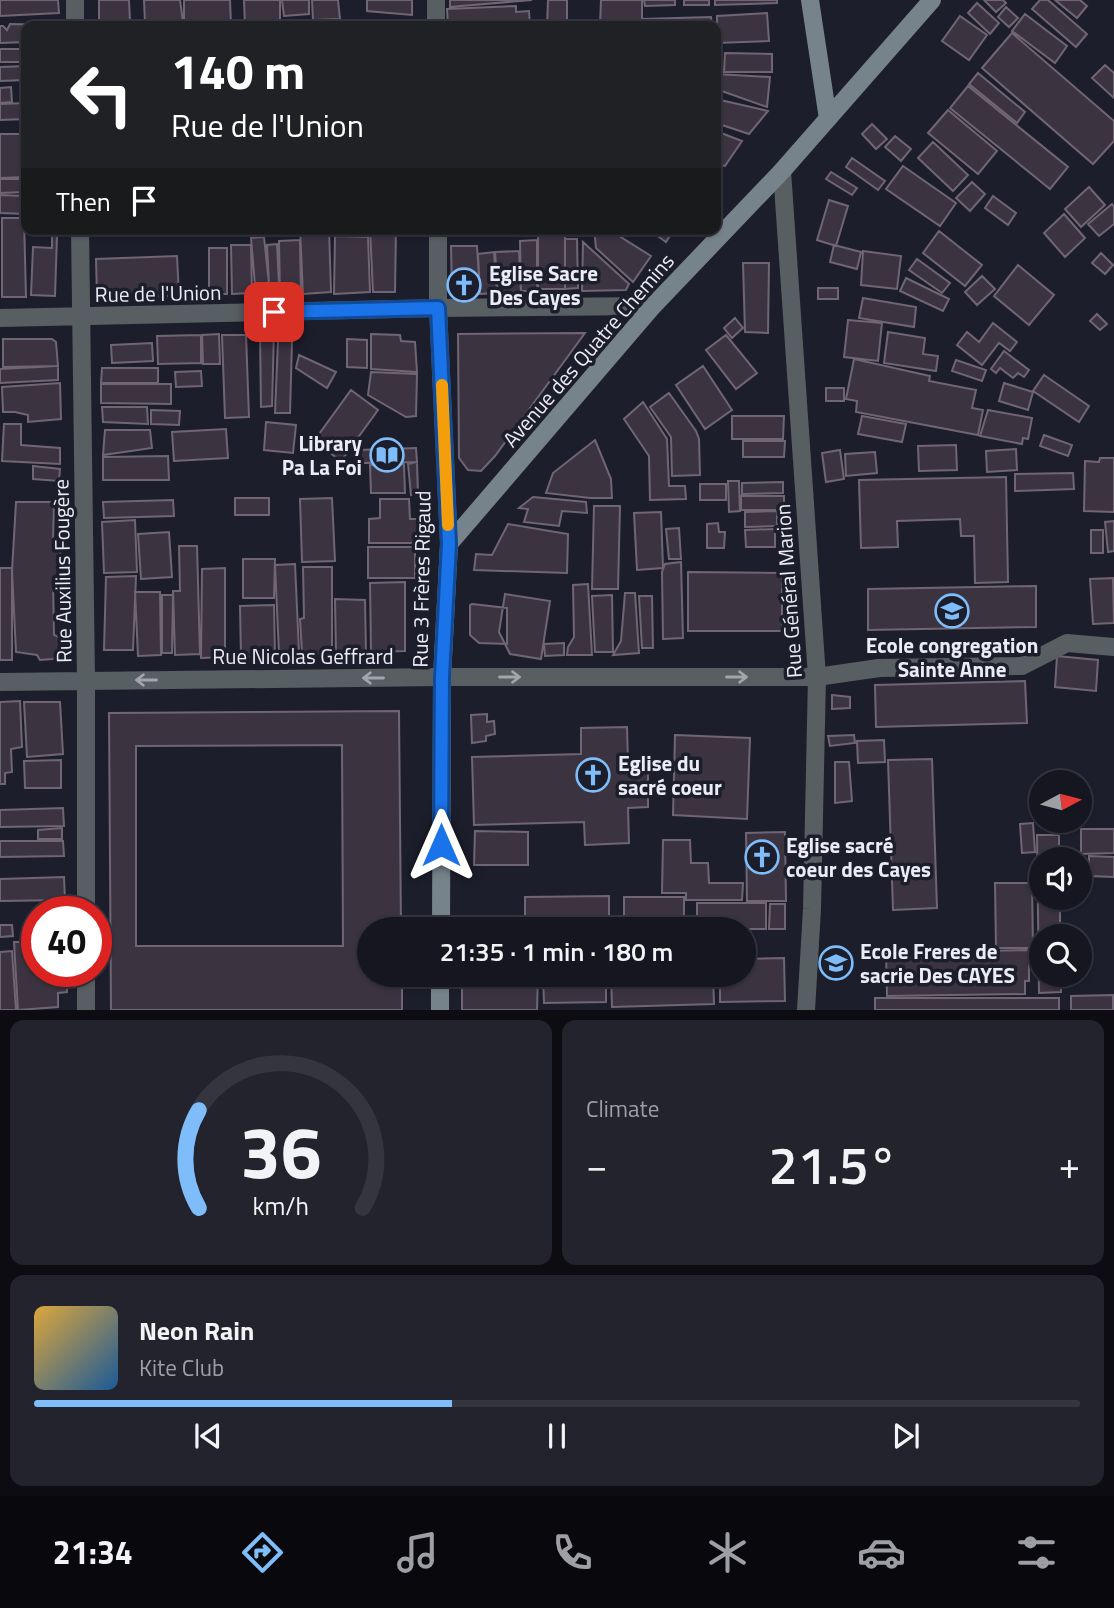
<!DOCTYPE html>
<html lang="en">
<head>
<meta charset="utf-8">
<style>
	body { margin:0; font-family:"Titillium Web",sans-serif; background:#23232e; color:#f1f3f6; height:100vh; display:flex; flex-direction:column; font-size:26px; white-space:nowrap }
	* { box-sizing:border-box; margin:0 }
	p { font-size:23px; color:#9e9fa5 }
	.icon { flex:none; width:38px; height:38px; fill:none; stroke:currentColor; stroke-width:2; stroke-linecap:round; stroke-linejoin:round }
	.map { position:relative; height:1010px; overflow:hidden }
	.drawer { display:flex; flex-direction:column; gap:10px; padding:10px; background:#0c0c12; flex:1 }
	.drawer>* { flex:none }
	.guide { position:absolute; left:21px; top:21px; width:700px; height:214px; border-radius:14px; box-shadow:0 2px 5px #0004,0 0 0 2px #35353f; background:#202124; color:#fff; overflow:hidden }
	.needle { width:46px; rotate:83deg }
	.tools { position:absolute; left:1029px; top:770px; display:grid; gap:14px }
	.tools a { display:grid; place-items:center; width:63px; height:63px; border-radius:50%; background:#161621; box-shadow:0 2px 5px #0004,0 0 0 2px #35353f; font-size:35px }
	.speed { position:absolute; left:21px; top:896px; display:flex; gap:14px; font-size:35px; font-weight:700; text-align:center }
	.speed>* { display:grid; place-content:center; width:91px; height:91px; border-radius:50%; background:#161621; box-shadow:0 2px 5px #0004,0 0 0 2px #35353f; line-height:1 }
	.speed .limit { border:10px solid #d22; background:#fff; color:#111 }
	.pin { position:absolute; display:grid; place-items:center; width:60px; height:60px; color:#fff; margin:-30px; border-radius:14px; box-shadow:0 4px 10px #0006 }
	.me { position:absolute; width:77px; margin:-38px; rotate:0deg; stroke-linejoin:round; filter:drop-shadow(0 0 5px #0008) }
	.turn { display:flex; align-items:center; gap:24px; height:147px; padding:0 35px; font-size:32px }
	.turn .icon { width:91px; height:91px; stroke-width:2.5 }
	.turn b { display:block; font-size:49px; line-height:60px }
	.then { display:flex; align-items:center; height:66px; padding:0 35px; background:#0003; gap:14px; font-size:26px }
	.big { font-size:52px; font-weight:600; line-height:1.1 }
	.drawer .widget { flex:1; display:flex; flex-direction:column; justify-content:center; gap:10px; min-width:0; padding:0 24px; border-radius:14px; background:#23232e }
	.drawer .dial { align-items:center; gap:0 }
	.dial svg { height:182px; overflow:visible; fill:none; stroke:#35353f; stroke-width:7; stroke-linecap:round; text-anchor:middle }
	.dial text { fill:#f1f3f6; stroke:none }
	.song { display:flex; align-items:center; gap:21px }
	.cover { width:84px; height:84px; border-radius:10px; background:linear-gradient(135deg,hsl(40 70% 55%),hsl(210 70% 35%)) }
	.played { height:7px; border-radius:4px; background:linear-gradient(90deg,#7ebdf9 40%,#35353f 40%) }
	.keys { display:flex; justify-content:space-around; direction:ltr }
	.heat { display:flex; justify-content:space-between; align-items:center; font-size:38px; direction:ltr }
	.drawer .tiles { flex:1; display:grid; gap:10px; grid-template-columns:1fr 1fr }
	.widget:last-child { grid-column:span 2 }
	.trip { position:absolute; left:357px; top:917px; width:399px; height:70px; border-radius:35px; background:#161621; box-shadow:0 2px 5px #0004,0 0 0 2px #35353f; font-weight:600; line-height:70px; text-align:center }
	.tab-bar { display:flex; height:112px; justify-content:space-around; align-items:center; background:#09090d; color:#9e9fa5 }
	.tab-bar .icon { width:49px; height:49px }
	.tab-bar .on { color:#7ebdf9 }
	.tab-bar b { font-size:32px; color:#f1f3f6 }
	.map>svg:first-child { display:block }
	.building { fill:#3c3340; stroke:#706574; stroke-width:2; fill-rule:evenodd }
	.lines { fill:none; stroke-linecap:round; stroke-linejoin:round }
	.street { stroke:#575f63; stroke-width:18 }
	.secondary { stroke:#76838a; stroke-width:18 }
	.oneway { stroke:#a2a6ac }
	.route-casing { stroke:#114b97; stroke-width:18 }
	.route { stroke:#1a73e8; stroke-width:12 }
	.slow { stroke:#f59e0b; stroke-width:12 }
	.labels { text-anchor:middle; dominant-baseline:central; stroke-width:7; stroke-linejoin:round; paint-order:stroke }
	.poi-label { font-size:21px; font-weight:bold; fill:#ececf6; stroke:#1d1e2c; text-anchor:start }
	.street-label { font-size:21px; fill:#ececf6; stroke:#1d1e2c }
</style>
</head>
<body>
<div class="map">
<svg width="1114" height="1010" viewBox="0 0 1114 1010">
	<rect width="100%" height="100%" fill="#1d1e2c"/>
	<path class="building" d="M0,0H58L59,13L0,16Z
		M99,0H129L130,21H99Z
		M144,0H180L183,22L181,23V26H133V23H145Z
		M184,0H230L231,26H184Z
		M244,0H280V26H245Z
		M282,0H309V14L284,16Z
		M312,0H338L340,19L313,20Z
		M367,0H412V15L367,11Z
		M450,0H532L450,7Z
		M548,0H567V26H547Z
		M601,0H642V26H600Z
		M644,0H675V5L645,6Z
		M684,0H709V5H684Z
		M715,0H777V3L715,5Z
		M984,0H1003L1006,3L996,12Z
		M1040,0H1048L1087,34L1076,47L1032,9Z
		M1055,0H1080L1087,6L1077,18Z
		M977,3L999,23L990,34L968,13Z
		M516,6V12L529,11L530,26H448L447,9Z
		M1006,7L1018,18L1009,27L998,17Z
		M767,13L769,41L717,43V16Z
		M1025,14L1067,46L1055,63L1012,31Z
		M960,16L987,35L969,60L942,41Z
		M711,17L712,26H678V18Z
		M676,18V26H643V19Z
		M10,24L55,25V26H26V42L0,43V26H3L7,30Z
		M1012,33L1114,121V141L1093,164L982,68Z
		M0,49H26V62H0Z
		M725,53L772,54V72H724Z
		M1105,65L1114,73V98L1092,78Z
		M26,66V80L0,81V67Z
		M978,73L1025,112L1017,123L969,84Z
		M716,74L770,77L767,107L716,89Z
		M968,86L1068,167L1050,189L950,108Z
		M11,87L12,102L0,103V88Z
		M716,99L768,111L749,134L716,123Z
		M26,103V119L0,120V104Z
		M948,110L997,151L978,174L928,133Z
		M872,124L887,139L876,149L862,134Z
		M716,131L742,141L725,166L716,164Z
		M0,134H26V177L0,178Z
		M895,136L911,149L901,161L885,147Z
		M933,142L968,175L953,191L918,158Z
		M852,158L885,181L878,190L846,167Z
		M903,166L956,203L940,226L886,189Z
		M831,172L857,188L852,195L826,179Z
		M0,179H26V192L0,193Z
		M972,182L985,194L970,211L956,198Z
		M1089,187L1105,205L1081,227L1065,209Z
		M0,195L26,196V214L0,213Z
		M993,196L1016,213L1008,225L985,208Z
		M829,200L848,206L836,246L817,240Z
		M1112,204L1114,207V224L1099,236L1088,224Z
		M1064,214L1085,238L1065,257L1044,233Z
		M2,218H24L26,297H2Z
		M99,229H163V231L99,234Z
		M300,229H329L331,292L303,294Z
		M370,229H396L395,292H373Z
		M538,229H565V289H538Z
		M594,229H608L651,256L633,282L596,248Z
		M648,229H674L666,242Z
		M939,231L982,265L965,286L923,253Z
		M52,236H57L55,296L31,295L33,247L52,248Z
		M335,236L368,237L370,292L334,294Z
		M264,237L269,284L255,285L251,238Z
		M565,239H577L578,288L565,289Z
		M300,240L301,294H280L279,241Z
		M537,240V291H521L520,241Z
		M583,242L629,284L626,290L582,291Z
		M277,244L279,284H269L267,245Z
		M231,245H251L252,293L232,294Z
		M834,245L861,252L857,269L830,262Z
		M451,246H477L480,293L452,294Z
		M209,248H227V294H209Z
		M519,251L521,293L498,292L495,252Z
		M863,251L901,256L897,289L861,285Z
		M494,252L497,293L480,294L478,254Z
		M1101,253L1113,265L1105,274L1092,263Z
		M177,256L179,296L103,298L97,296L96,259Z
		M917,259L950,283L942,293L909,270Z
		M743,263H769L768,333L745,332Z
		M1018,265L1054,295L1029,325L994,296Z
		M982,276L995,289L977,305L965,292Z
		M906,278L949,299L943,311L900,291Z
		M818,288H838V299H818Z
		M863,298L916,307L914,327L859,318Z
		M1097,314L1107,324L1100,330L1090,321Z
		M735,318L743,328L732,338L724,328Z
		M848,320L882,323L878,361L844,357Z
		M993,323L1017,342L1010,351L999,343L982,365L957,345L967,332L979,342Z
		M274,332L272,406L261,407L260,333Z
		M888,332L925,338L923,354L938,356L936,371L884,363Z
		M585,333L495,456L481,471L468,470L459,458L458,334Z
		M219,334L220,364H203L202,335Z
		M371,334L400,335L401,341L415,342L417,372L371,369Z
		M201,335V363L158,364L157,336Z
		M222,335H246L249,417L225,418Z
		M726,335L757,373L736,389L706,350Z
		M3,339H52L56,342L58,366L3,367Z
		M347,339L367,340V368L347,367Z
		M278,340L292,341L290,413H275Z
		M152,343L153,361L112,363L111,345Z
		M1004,351L1029,370L1024,377L1018,373L1013,378L1000,368L996,373L991,369Z
		M299,355L336,372L327,388L296,368Z
		M854,359L930,376L929,381L976,390L972,408L983,410L978,435L856,412L857,401L846,399Z
		M956,360L986,370L982,381L952,371Z
		M58,366V380L0,383V369Z
		M703,366L732,410L705,429L676,385Z
		M102,368H158V383H101Z
		M201,371L202,386L176,387L175,372Z
		M371,372L417,374L416,416L406,417L368,395Z
		M1044,375L1089,406L1079,422L1033,391Z
		M60,383L61,419L28,422V415L15,412H3L2,387Z
		M1004,383L1033,392L1028,410L999,401Z
		M101,384H171V404L101,403Z
		M826,388H844V401H826Z
		M351,390L378,410L341,461L314,441Z
		M669,393L696,431L699,439L700,475L672,476L671,437L650,407Z
		M643,402L667,439L669,486H685L686,499L650,500L649,456L624,419Z
		M102,407H147L148,424L103,422Z
		M151,410L180,411L179,425L151,424Z
		M988,410L1032,418L1028,439L1023,438L1022,444L980,436Z
		M732,416H784L783,439H732Z
		M862,416L906,424L902,442L858,434Z
		M266,422L296,425L293,453L264,450Z
		M4,424H21V445L60,448V464L2,461Z
		M226,429L228,458L174,461L172,432Z
		M105,430H150L152,448L103,455Z
		M1044,435L1072,445L1068,456L1040,446Z
		M595,440L611,479L612,498H590L546,493L553,473Z
		M743,441H785L784,457H743Z
		M956,445L957,470L919,471L918,446Z
		M416,448L417,462L358,463V450Z
		M1016,449L1017,470L987,472L986,451Z
		M840,450L844,479L826,482L822,453Z
		M875,452L877,473L846,476L845,454Z
		M168,456L169,480H103V457Z
		M1100,458H1114V512L1084,511L1085,461L1099,462Z
		M417,462L418,494L411,495L408,464Z
		M404,464L405,493H371L370,465Z
		M33,466L60,469L59,481L33,479Z
		M1073,473L1074,489L1015,491V474Z
		M1006,477L1008,582L975,583L974,536H961L960,519L897,521L898,547L861,548L859,480Z
		M728,481H739L740,511L729,512Z
		M783,482V493L742,494V483Z
		M700,484H726V500H700Z
		M741,496H784V510H741Z
		M533,497L586,502L587,513L562,511L559,526L524,522L528,509L519,508Z
		M235,498H269V515H235Z
		M332,498L335,561L302,562L300,499Z
		M380,499H409L410,519H419L418,543H369V519L380,518Z
		M173,500L174,516L104,518L103,502Z
		M16,502H54L53,540L60,539L61,580L53,579L54,635L62,638L63,649L53,659L40,660L37,655L16,652L12,571Z
		M594,506H620L618,589H592Z
		M777,511V526L745,527V512Z
		M661,512L663,568L637,570L634,513Z
		M135,520L137,572L104,573L102,522Z
		M1114,521V551L1108,552L1105,522Z
		M718,523L719,532H725L724,548H707V524Z
		M508,524L568,534L567,573L474,570L476,554L492,555Z
		M679,528L681,559H669L666,529Z
		M775,529V547H746L745,530Z
		M1091,530H1103V553H1091Z
		M169,532L172,577L141,579L138,534Z
		M179,546H197L200,654L175,655L173,591H180Z
		M368,547H415V578H368Z
		M243,559H275L274,598H243Z
		M681,562L683,638L663,639L662,572L665,564Z
		M295,564L299,652L279,653L275,565Z
		M303,567H332V654L302,653L300,619L304,618Z
		M0,568H12V660H0Z
		M225,568V657L201,658L202,569Z
		M688,572L782,573V631H688Z
		M136,576L133,650H104L106,577Z
		M1113,578L1114,623L1093,624L1090,579Z
		M405,582V651L371,652L370,583Z
		M588,584L592,655H567L568,647L574,637L573,585Z
		M1036,586V627L868,630V589Z
		M135,592H160L161,655L138,656Z
		M625,593H635L639,653L613,655L621,641Z
		M505,594L550,601L541,659L510,654L499,632Z
		M162,595H173L172,653H162Z
		M612,595L613,652H595L592,596Z
		M639,596H652L653,648H642Z
		M335,599L365,600L366,653L336,655Z
		M472,604L507,608V644L479,643L470,635V605Z
		M274,605L275,656L241,657L240,606Z
		M564,643V655L545,656L544,644Z
		M1057,656L1098,660L1096,691L1055,687Z
		M1025,681L1027,723L876,727L875,685Z
		M832,695L850,697V708L832,709Z
		M20,701L22,747L11,749L12,772L5,773V784H0V702Z
		M24,702H60L63,754L27,757Z
		M399,711L401,929H369V975H402V1010H111L109,713ZM342,745L343,946H136V746Z
		M487,714V722L494,721L495,734L486,736V741L472,743L471,715Z
		M627,727L628,763H648V807L628,808L629,843L585,845L584,822L474,825L472,757L581,754V728Z
		M675,735L750,738L747,819L673,815Z
		M854,735L855,743L830,746L828,736Z
		M884,740L885,762L858,763L857,741Z
		M932,759L937,908L893,910L888,760Z
		M61,760V788H25L24,761Z
		M835,762H849L852,801L835,803Z
		M63,808L64,826L0,827V810Z
		M1033,823L1035,852L1022,853L1020,824Z
		M62,828V839H38V830Z
		M1081,829H1114V853L1081,854Z
		M475,831L528,832V865H474Z
		M785,832L786,901H747L746,833Z
		M1037,835H1059V859H1041V898H1060V936H1041V975H1061V992L1039,993Z
		M663,840H690L691,863H708L709,883H743L742,900H686V893H662Z
		M0,841H63L64,856L0,857Z
		M1089,856L1114,857V877L1089,876Z
		M64,877L65,900L0,901V879Z
		M995,883H1032L1033,948H996Z
		M609,896V919L525,920V897Z
		M624,897H684V929H624Z
		M697,903H766V929H697Z
		M770,904H785V929H769Z
		M30,915H37V938H31Z
		M0,925H12L13,936L0,937Z
		M14,942H28L37,947V971H67V992L58,993V1007L18,1010Z
		M1029,950V981H1025V994L887,996L886,953L907,952V957L978,956V951Z
		M12,951L16,1010H0V952Z
		M843,952L844,973L828,974V953Z
		M784,958L785,1001L720,1002V975H744V959Z
		M462,975H538L537,1010H462Z
		M543,975H606V1002L544,1003Z
		M611,975H713L714,1004L612,1007Z
		M1113,995V1010H1071V996Z
		M875,998H1059V1010H875Z"/>
	<g class="lines">
		<path class="street" d="M75,0V26
			M436,0V26
			M782,171L817,677L812,909L806,1010
			M80,229L86,680V912
			M438,229V308L449,544
			M0,318L438,308L653,306
			M0,682L442,677H817L879,668L1022,666L1067,643L1114,647
			M86,971V1010"/>
		<path class="secondary" d="M810,0L828,119
			M441,929L442,677L449,544L653,306L782,171L932,0
			M440,1010V975"/>
	</g>
	<defs><path id="oneway-shaft" d="M-6 0H5M1.5-3L5.5 0L1.5 3" fill="none" stroke-width="1.6" stroke-linecap="round" stroke-linejoin="round" transform="scale(1.75)"/></defs>
	<g class="oneway">
		<use href="#oneway-shaft" transform="translate(510 677)"/>
		<use href="#oneway-shaft" transform="translate(737 677)"/>
		<use href="#oneway-shaft" transform="translate(373 678) rotate(180)"/>
		<use href="#oneway-shaft" transform="translate(146 680) rotate(180)"/>
	</g>
	<g class="lines">
		<defs>
			<path id="route" d="M274,312L438,308L449,544L442,677L441,845"/>
		</defs>
		<use href="#route" class="route-casing"/>
		<use href="#route" class="route"/>
		<path class="slow" d="M442,385L448,525"/>
	</g>
	<defs>
		<symbol id="church-ring" viewBox="-11 -11 22 22"><circle r="9.5" fill="#1d1e2c" stroke="#7ebdf9" stroke-width="1.5"/><path d="M-1.2-6h2.4v3.5h3.3v2.4h-3.3V6h-2.4V-.1h-3.3v-2.4h3.3Z" fill="#7ebdf9"/></symbol>
		<symbol id="library-ring" viewBox="-11 -11 22 22"><circle r="9.5" fill="#1d1e2c" stroke="#7ebdf9" stroke-width="1.5"/><path d="M-6-4Q-3-5.5-.7-3.5V5Q-3 3-6 4ZM6-4Q3-5.5 .7-3.5V5Q3 3 6 4Z" fill="#7ebdf9"/></symbol>
		<symbol id="school-ring" viewBox="-11 -11 22 22"><circle r="9.5" fill="#1d1e2c" stroke="#7ebdf9" stroke-width="1.5"/><path d="M0-5L7-2L0 1L-7-2ZM-4 1L0 2.5L4 1V4Q0 6-4 4Z" fill="#7ebdf9"/></symbol>
	</defs>
	<g fill-rule="evenodd">
		<use href="#church-ring" x="445" y="266" width="38" height="38"/>
		<use href="#library-ring" x="368" y="436" width="38" height="38"/>
		<use href="#school-ring" x="933" y="592" width="38" height="38"/>
		<use href="#church-ring" x="574" y="756" width="38" height="38"/>
		<use href="#church-ring" x="743" y="838" width="38" height="38"/>
		<use href="#school-ring" x="817" y="944" width="38" height="38"/>
	</g>
	<g class="labels">
		<g class="poi-label">
			<text x="489" y="273">Eglise Sacre<tspan x="489" dy="24">Des Cayes</tspan></text>
			<text x="362" y="443" text-anchor="end">Library<tspan x="362" dy="24">Pa La Foi</tspan></text>
			<text x="952" y="645" text-anchor="middle">Ecole congregation<tspan x="952" dy="24">Sainte Anne</tspan></text>
			<text x="618" y="763">Eglise du<tspan x="618" dy="24">sacré coeur</tspan></text>
			<text x="786" y="845">Eglise sacré<tspan x="786" dy="24">coeur des Cayes</tspan></text>
			<text x="860" y="951">Ecole Freres de<tspan x="860" dy="24">sacrie Des CAYES</tspan></text>
		</g>
		<g class="street-label">
			<text transform="translate(158 293) rotate(-1)">Rue de l'Union</text>
			<text transform="translate(588 350) rotate(-49)">Avenue des Quatre Chemins</text>
			<text transform="translate(62 571) rotate(-91)">Rue Auxilius Fougère</text>
			<text transform="translate(421 579) rotate(-89)">Rue 3 Frères Rigaud</text>
			<text transform="translate(788 591) rotate(-94)">Rue Général Marion</text>
			<text x="303" y="656">Rue Nicolas Geffrard</text>
		</g>
	</g>
</svg>
<div class="tools">
<a><svg class="needle" viewBox="-14 -14 28 28"><path d="M0-13l5 13h-10z" fill="#e53935"/><path d="M0 13l5-13h-10z" fill="#9e9fa5"/></svg></a>
<a><svg class="icon" aria-label="sound" viewBox="0 0 24 24"><path d="M4 9h4l5-4v14l-5-4H4zM17 9q2 3 0 6"/></svg></a>
<a><svg class="icon" aria-label="search" viewBox="0 0 24 24"><circle cx="10" cy="10" r="6"/><path d="M15 15l6 6"/></svg></a>
</div>
<div class="speed"><div class="limit">40</div></div>
<div class="pin" style="left:274px;top:312px;background:#d93025"><svg class="icon" aria-label="arrive" viewBox="0 0 24 24"><path d="M6 21V4h12l-3 4 3 4H6"/></svg></div>
<svg class="me" style="left:441px;top:845px" viewBox="-20 -20 40 40"><path d="M0-17L14 15 0 8-14 15z" fill="#1a73e8" stroke="#fff" stroke-width="4"/></svg>
<div class="trip">21:35 · 1 min · 180 m</div>
<div class="guide">
<div class="turn"><svg class="icon" aria-label="left" viewBox="0 0 24 24"><path d="M17 20v-9H6M10 6l-5 5 5 5"/></svg><div><b>140 m</b>Rue de l'Union</div></div>
<div class="then">Then<svg class="icon" aria-label="arrive" viewBox="0 0 24 24"><path d="M6 21V4h12l-3 4 3 4H6"/></svg></div>
</div>
</div>
<section class="drawer">
<div class="tiles">
<div class="widget dial"><svg viewBox="0 0 100 80">
<path d="M14 69A42 42 0 1 1 86 69"/>
<path d="M14 69A42 42 0 0 1 14 26" stroke="#7ebdf9"/>
<text x="50" y="56" font-size="32" font-weight="700">36</text>
<text x="50" y="72" font-size="11">km/h</text>
</svg></div>
<div class="widget"><p>Climate</p>
<div class="heat"><a>−</a><b class="big">21.5°</b><a>+</a></div>
</div>
<div class="widget">
<div class="song"><i class="cover"></i><div><b>Neon Rain</b><p>Kite Club</p></div></div>
<div class="played"></div>
<div class="keys"><svg class="icon" aria-label="previous" viewBox="0 0 24 24"><path d="M18 5L8 12l10 7zM5 5v14"/></svg><svg class="icon" aria-label="pause" viewBox="0 0 24 24"><path d="M8 5v14M16 5v14"/></svg><svg class="icon" aria-label="next" viewBox="0 0 24 24"><path d="M6 5l10 7-10 7zM19 5v14"/></svg></div>
</div>
</div>
</section>
<nav class="tab-bar">
<b>21:34</b>
<svg class="icon on" aria-label="directions" viewBox="0 0 24 24"><path d="M12 3l9 9-9 9-9-9zM9 14v-3h6M13 9l2 2-2 2"/></svg>
<svg class="icon" aria-label="music" viewBox="0 0 24 24"><path d="M9 18V5l10-2v13"/><circle cx="6" cy="18" r="3"/><circle cx="16" cy="16" r="3"/></svg>
<svg class="icon" aria-label="phone" viewBox="0 0 24 24"><path d="M5 4h4l2 5-3 2q2 4 5 5l2-3 5 2v4C11 20 4 13 5 4z"/></svg>
<svg class="icon" aria-label="climate" viewBox="0 0 24 24"><path d="M12 3v18M4 7l16 10M4 17L20 7"/></svg>
<svg class="icon" aria-label="car" viewBox="0 0 24 24"><path d="M5 17H2v-5l4-1 3-4h7l3 4 3 1v5h-3M9 17h6M6 11h13"/><circle cx="7" cy="17" r="2"/><circle cx="17" cy="17" r="2"/></svg>
<svg class="icon" aria-label="filters" viewBox="0 0 24 24"><path d="M4 7h16M4 17h16"/><circle cx="9" cy="7" r="2"/><circle cx="15" cy="17" r="2"/></svg>
</nav>
</body>
</html>
